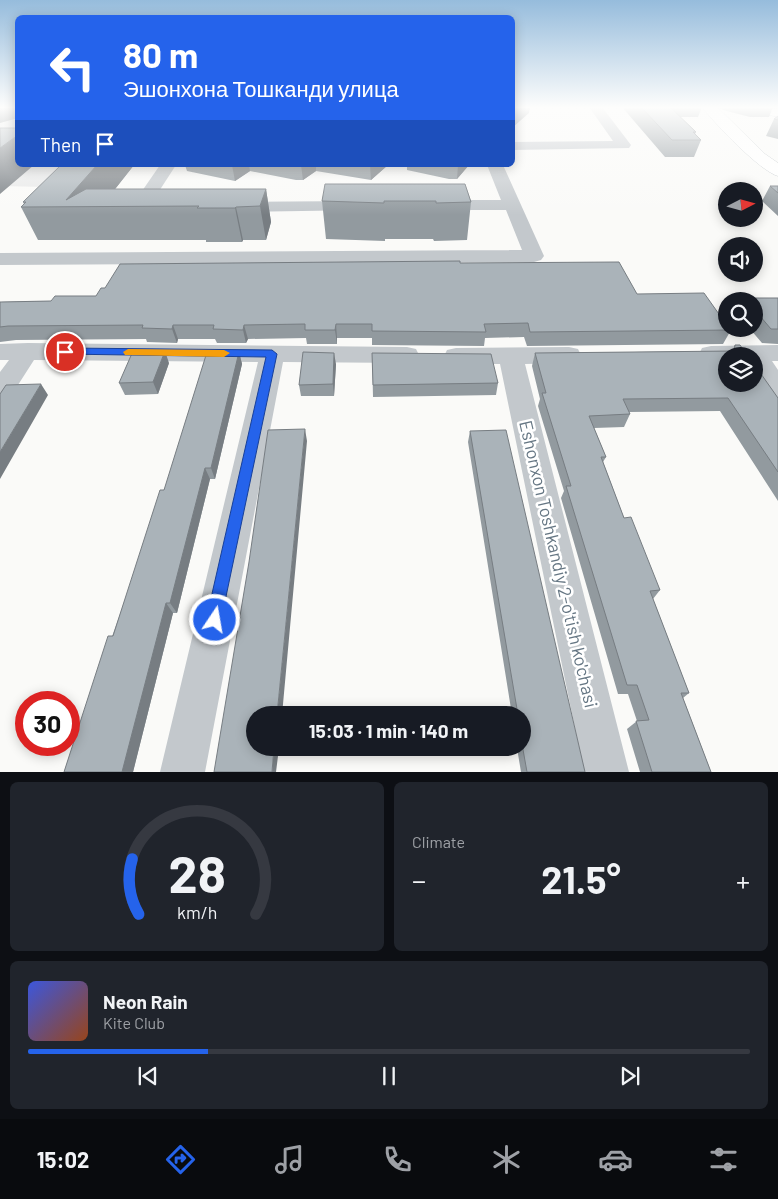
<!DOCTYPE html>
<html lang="en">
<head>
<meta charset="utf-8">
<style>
	body { margin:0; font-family:Barlow,sans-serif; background:#20242c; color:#f1f3f6; height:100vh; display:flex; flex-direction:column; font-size:19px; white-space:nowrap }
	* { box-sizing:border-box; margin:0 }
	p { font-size:16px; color:#9ea1a6 }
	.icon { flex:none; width:28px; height:28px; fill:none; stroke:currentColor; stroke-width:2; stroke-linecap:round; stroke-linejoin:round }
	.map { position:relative; height:772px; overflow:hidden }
	.panel { display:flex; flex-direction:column; gap:10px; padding:10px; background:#0d0f14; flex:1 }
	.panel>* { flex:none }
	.guide { position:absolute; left:15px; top:15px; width:500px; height:152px; border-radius:8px; box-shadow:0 2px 12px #0003; background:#2563eb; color:#fff; overflow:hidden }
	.needle { width:32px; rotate:84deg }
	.tools { position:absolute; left:718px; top:182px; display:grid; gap:10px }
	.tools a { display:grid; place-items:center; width:45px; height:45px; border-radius:50%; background:#171b24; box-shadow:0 2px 12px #0003; font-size:25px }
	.speed { position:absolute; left:15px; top:691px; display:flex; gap:10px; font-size:25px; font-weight:700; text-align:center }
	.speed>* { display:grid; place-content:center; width:65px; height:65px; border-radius:50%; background:#171b24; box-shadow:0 2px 12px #0003; line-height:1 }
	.speed .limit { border:8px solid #d22; background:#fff; color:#111 }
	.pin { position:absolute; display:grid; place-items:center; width:42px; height:42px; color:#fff; margin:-21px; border:2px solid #fff; border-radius:50%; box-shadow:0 1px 5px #0007 }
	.me { position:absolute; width:55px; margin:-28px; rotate:12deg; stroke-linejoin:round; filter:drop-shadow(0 0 4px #0008) }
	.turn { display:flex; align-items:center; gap:18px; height:105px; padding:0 25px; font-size:22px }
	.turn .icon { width:65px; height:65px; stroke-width:2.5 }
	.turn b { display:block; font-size:35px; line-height:42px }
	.then { display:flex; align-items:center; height:48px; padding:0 25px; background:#0003; gap:10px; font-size:19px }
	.big { font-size:38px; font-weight:700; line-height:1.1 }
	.panel .tile { flex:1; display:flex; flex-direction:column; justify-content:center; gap:8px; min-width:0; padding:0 18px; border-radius:8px; background:#20242c }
	.panel .dial { align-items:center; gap:0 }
	.dial svg { height:130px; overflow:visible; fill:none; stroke:#363941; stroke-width:7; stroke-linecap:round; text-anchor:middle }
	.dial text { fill:#f1f3f6; stroke:none }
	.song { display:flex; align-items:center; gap:15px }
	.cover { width:60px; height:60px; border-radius:8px; background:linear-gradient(135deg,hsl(230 70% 55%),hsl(20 70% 35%)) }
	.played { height:5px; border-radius:2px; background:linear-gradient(90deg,#2563eb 25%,#363941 25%) }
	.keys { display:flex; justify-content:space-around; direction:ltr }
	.heat { display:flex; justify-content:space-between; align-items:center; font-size:28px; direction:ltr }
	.panel .tiles { flex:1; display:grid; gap:10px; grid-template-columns:1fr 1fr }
	.tile:last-child { grid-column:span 2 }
	.trip { position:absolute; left:246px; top:706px; width:285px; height:50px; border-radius:25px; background:#171b24; box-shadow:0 2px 12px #0003; font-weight:700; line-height:50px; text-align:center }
	.menu { display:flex; height:80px; justify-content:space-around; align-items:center; background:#090b0e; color:#9ea1a6 }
	.menu .icon { width:35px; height:35px }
	.menu .selected { color:#2563eb }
	.menu b { font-size:22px; color:#f1f3f6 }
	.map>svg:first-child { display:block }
	.built { fill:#e8e9e9 }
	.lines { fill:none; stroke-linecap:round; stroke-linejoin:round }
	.secondary-casing { stroke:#b3babf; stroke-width:1 }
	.street { fill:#c3c8cc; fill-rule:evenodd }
	.secondary { fill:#fff; fill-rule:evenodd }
	.wall { fill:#929a9f }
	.shaded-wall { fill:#777d82 }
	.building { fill:#aab3b9; stroke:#777d82 }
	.route { fill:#2563eb; stroke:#184099 }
	.slow { fill:#f59e0b }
	.labels { text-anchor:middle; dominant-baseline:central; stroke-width:5; stroke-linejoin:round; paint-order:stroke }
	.near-street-label { font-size:18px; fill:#657683; stroke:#fff }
</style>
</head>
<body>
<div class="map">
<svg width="778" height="772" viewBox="0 0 778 772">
	<rect width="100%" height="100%" fill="#fafaf8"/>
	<path class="built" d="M0,107H17L18,165H67L46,187L0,186Z"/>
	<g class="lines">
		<defs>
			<path id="secondary" d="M702,107H717L765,154L778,163V176C760,171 715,124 702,107Z
				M747,107L778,109V117L749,110Z"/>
		</defs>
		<use href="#secondary" class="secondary-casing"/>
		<path class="street" d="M589,107H602L631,145L629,148L512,150V142L613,141Z
			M160,165H176L152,202L160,203L163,207L160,211L154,212L134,211L131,207Z
			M487,165H503L544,256L541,260L534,262L0,265V253L522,250L506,210H436L430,209L427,205L430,201L436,200H501Z
			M359,201L365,202L368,206L365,210L233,212L227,211L224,207L227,203L233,202Z
			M28,343L407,347L416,349L419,355L416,361L407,363L283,362L205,772H160L258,362L34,360L9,399L0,401V372L9,360H0V344Z
			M778,345V361H772L778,370V398L769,396L754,373V356H726V362H711L702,360L699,354L702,348L711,346Z
			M569,347L578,349L581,355L578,361L569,363L525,364L629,772H584L500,364H456L447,362L444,356L447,350L456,348Z"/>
		<use href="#secondary" class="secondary"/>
	</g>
	<path class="wall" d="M622,107H702L698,117H680L696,132L695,134L701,140L694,157H665Z
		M719,107H773L769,117H750L723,110Z
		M778,116V139L766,136L774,119Z
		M61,165H134L115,189H266L271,222L266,240H243L242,242H206V240H38L21,207L24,204L23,202Z
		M185,165H388L371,180L316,171L303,180H296L250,171L235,181L187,171Z
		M407,165H469L457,179H449L407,170Z
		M465,184L471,202L467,240L434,241L433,239H385V241L326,239L322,201Z
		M770,186H778V216L762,201Z
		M460,263L637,294L731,330L723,344L527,346L524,337L485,338L484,346L372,345V338H337V344H307L306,338L248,339L246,343H217L215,339H178L177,343L147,342L146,339L16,340L0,342V302L51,301L96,296Z
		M745,298H778V344L762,343L750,329H754V301H743Z
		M735,345L778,398V501L720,411L629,412L630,414L624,427L594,428L606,457L603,462L624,518L660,590L653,599L689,693L683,698L711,772H640L627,729L637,721L628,694H618L561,498L564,491L538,406L540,399L532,366L535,353L732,351Z
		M239,352L242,364L215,479H210L177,613H173L133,772H64L164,490Z
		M372,353L498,383L496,395L373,397Z
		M169,363L158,394L125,395L119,383Z
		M336,364L334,396H301L299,385Z
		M470,431L585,772H521L517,748H522V715H512L468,442Z"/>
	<path class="shaded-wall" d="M0,107H18V118L0,123Z
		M513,107H530L529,113L512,128Z
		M18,135V165H34L0,194V148Z
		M97,165H134L101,207L66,200Z
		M232,165H249L250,171L235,181Z
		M301,165H316V171L303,180Z
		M370,165H388L371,180Z
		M458,165H469L457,179Z
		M266,189L271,222L266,240L260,206Z
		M236,207L243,240L242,242L235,208Z
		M336,324L337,338V344L335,330Z
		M173,325L178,339L177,343L172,329Z
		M244,325L248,339L246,343L243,330Z
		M165,351L169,363L158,394L153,382Z
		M239,352L242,364L215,479L211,468Z
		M334,353L336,364L334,396L333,384Z
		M41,384L48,395L0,479V452Z
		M305,429L307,441L282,715H277Z
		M205,468L210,479L177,613L170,603Z
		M166,603L173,613L133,772H122Z
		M274,748H279L276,772H272Z"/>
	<path class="building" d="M641,107H670L696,132H693L701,140H672Z
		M778,116V120L774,119Z
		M0,128H18V135L0,148Z
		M61,165H97L66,200L86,189H266L260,206L236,207L235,208H197L199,206L21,207L26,202H23Z
		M325,184H465L471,202L436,203V201H384V203L322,201Z
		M770,186H778V193Z
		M460,261V263L619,262L637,294L704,293L726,324V329H730L731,330L530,332L528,323L484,324L486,332L372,331V324H336L335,330H305V324L244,325L243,330L213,329L214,325H173L172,329L142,328L143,325L8,326L0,327V302L51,301L55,296H96L101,288H105L120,264Z
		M745,298H778V329H771L754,309V301H747Z
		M735,345H740L748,356H726V384H754V364L778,398V472L728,398L623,399L630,414L589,416L606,457H601L624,518L631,517L660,590L650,591L689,693H681L711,772H652L636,721L649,720L637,685H627L566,486H571L542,393H546L535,353L734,351Z
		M133,351H165L153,382L119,383Z
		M207,352H239L211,468H205L170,603H166L122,772H64L108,636H113L160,490H164Z
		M303,352L334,353L333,384L299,385Z
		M372,353L491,354L498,383L373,385Z
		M41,384L0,452V394L6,385Z
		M305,429L277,715H255V748H274L272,772H214L249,562L268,430Z
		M506,430L585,772H527L522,744V715H518L470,431Z"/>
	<linearGradient id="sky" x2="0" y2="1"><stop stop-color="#96bcdc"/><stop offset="0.5" stop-color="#fdfdfc"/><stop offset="1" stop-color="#fdfdfc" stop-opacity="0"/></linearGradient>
	<rect width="778" height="215" fill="url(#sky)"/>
	<path class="route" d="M65,348L272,350L277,354L220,625L215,628L209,625L206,620L266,357L61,354L60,352Z"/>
	<path class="slow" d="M128,349L224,350L230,353L224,357L125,355L123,352Z"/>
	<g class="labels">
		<g class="near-street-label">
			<text transform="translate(559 564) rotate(77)">Eshonxon Toshkandiy 2-o'tish ko'chasi</text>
		</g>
	</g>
</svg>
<div class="tools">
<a><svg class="needle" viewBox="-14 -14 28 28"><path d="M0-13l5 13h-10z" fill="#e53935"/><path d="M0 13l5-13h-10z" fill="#9ea1a6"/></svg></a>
<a><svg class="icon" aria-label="sound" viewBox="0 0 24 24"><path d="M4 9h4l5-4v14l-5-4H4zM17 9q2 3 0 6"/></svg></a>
<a><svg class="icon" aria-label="search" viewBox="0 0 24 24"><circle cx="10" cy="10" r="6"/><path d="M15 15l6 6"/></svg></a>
<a><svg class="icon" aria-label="layers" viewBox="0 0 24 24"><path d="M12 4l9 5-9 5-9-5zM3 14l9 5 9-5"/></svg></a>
</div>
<div class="speed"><div class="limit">30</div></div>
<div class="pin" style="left:65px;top:352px;background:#d93025"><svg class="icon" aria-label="arrive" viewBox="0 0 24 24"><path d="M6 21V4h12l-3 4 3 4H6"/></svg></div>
<svg class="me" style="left:215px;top:620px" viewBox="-20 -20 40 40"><circle r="17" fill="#2563eb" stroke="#fff" stroke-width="3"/><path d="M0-11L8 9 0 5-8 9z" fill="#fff"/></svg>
<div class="trip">15:03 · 1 min · 140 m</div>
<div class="guide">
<div class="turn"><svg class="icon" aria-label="left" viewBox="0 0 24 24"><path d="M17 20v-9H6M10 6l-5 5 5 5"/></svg><div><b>80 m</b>Эшонхона Тошканди улица</div></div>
<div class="then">Then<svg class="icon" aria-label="arrive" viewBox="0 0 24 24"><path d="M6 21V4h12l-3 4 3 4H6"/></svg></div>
</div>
</div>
<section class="panel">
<div class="tiles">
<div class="tile dial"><svg viewBox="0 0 100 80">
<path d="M14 69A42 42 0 1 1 86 69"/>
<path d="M14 69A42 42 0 0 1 10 35" stroke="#2563eb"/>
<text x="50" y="56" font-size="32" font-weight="700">28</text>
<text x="50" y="72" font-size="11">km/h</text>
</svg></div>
<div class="tile"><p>Climate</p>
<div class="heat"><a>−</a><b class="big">21.5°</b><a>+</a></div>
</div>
<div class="tile">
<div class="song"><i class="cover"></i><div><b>Neon Rain</b><p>Kite Club</p></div></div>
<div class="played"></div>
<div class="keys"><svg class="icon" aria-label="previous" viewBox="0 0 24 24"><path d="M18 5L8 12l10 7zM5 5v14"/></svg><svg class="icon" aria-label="pause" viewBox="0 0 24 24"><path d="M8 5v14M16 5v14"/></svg><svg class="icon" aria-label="next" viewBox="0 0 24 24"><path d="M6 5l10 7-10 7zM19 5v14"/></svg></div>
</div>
</div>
</section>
<nav class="menu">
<b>15:02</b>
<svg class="icon selected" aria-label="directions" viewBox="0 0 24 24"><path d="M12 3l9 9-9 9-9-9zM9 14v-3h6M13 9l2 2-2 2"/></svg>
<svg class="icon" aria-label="music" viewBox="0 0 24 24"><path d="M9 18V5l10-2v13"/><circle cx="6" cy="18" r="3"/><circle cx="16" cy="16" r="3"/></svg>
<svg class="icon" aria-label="phone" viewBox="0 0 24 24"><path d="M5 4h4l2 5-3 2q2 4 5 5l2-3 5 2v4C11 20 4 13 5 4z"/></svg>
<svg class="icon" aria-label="climate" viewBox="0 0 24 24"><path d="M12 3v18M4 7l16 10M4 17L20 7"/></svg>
<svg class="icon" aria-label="car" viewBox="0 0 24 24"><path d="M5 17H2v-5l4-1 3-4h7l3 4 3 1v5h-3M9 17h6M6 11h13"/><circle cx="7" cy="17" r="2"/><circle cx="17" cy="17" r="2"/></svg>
<svg class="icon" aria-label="filters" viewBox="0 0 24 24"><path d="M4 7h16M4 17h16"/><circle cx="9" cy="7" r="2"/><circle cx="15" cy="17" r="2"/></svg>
</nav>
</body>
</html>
